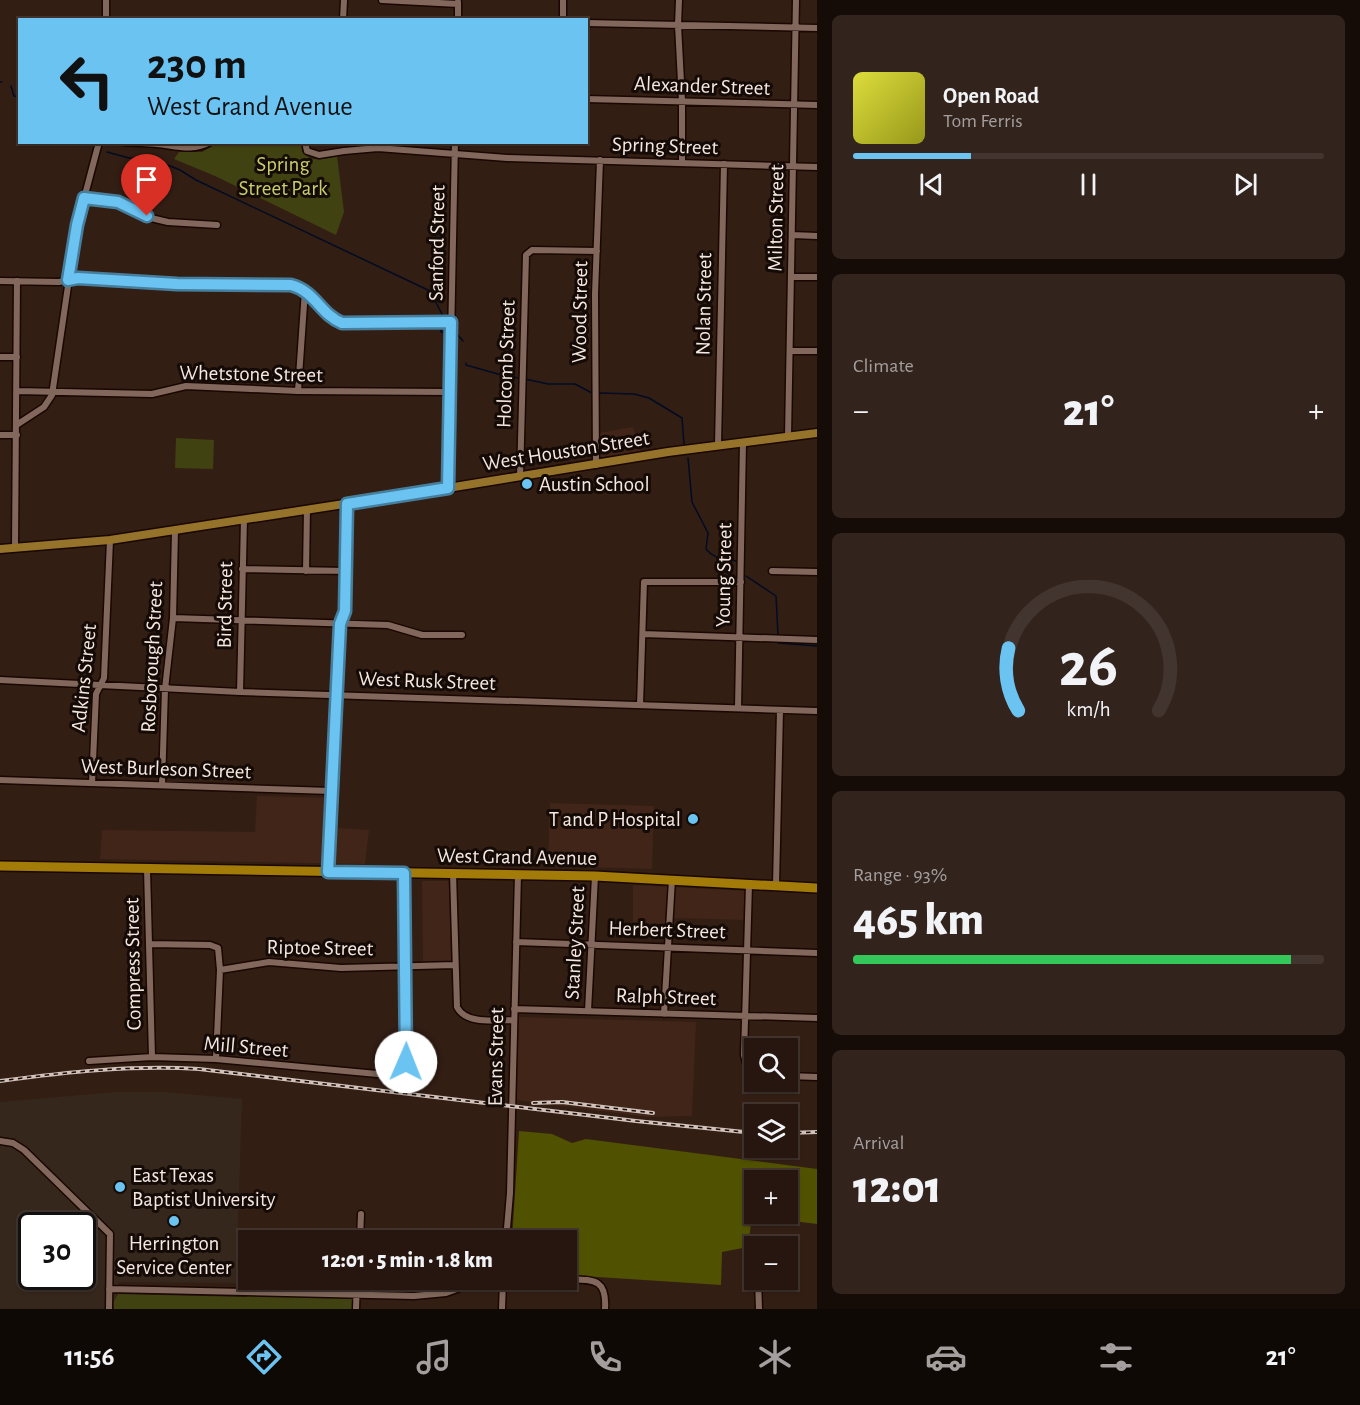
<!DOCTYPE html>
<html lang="en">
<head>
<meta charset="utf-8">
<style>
	body { margin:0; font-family:"Alegreya Sans",sans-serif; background:#32231d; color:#f1f3f6; height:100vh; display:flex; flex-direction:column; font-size:22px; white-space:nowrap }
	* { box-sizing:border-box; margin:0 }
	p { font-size:20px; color:#a49f9e }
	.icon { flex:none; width:33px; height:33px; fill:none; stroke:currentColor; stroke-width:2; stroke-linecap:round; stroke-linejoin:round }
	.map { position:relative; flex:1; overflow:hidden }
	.panel { display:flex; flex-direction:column; gap:15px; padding:15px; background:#150c08; width:543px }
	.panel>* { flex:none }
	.top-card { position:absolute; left:18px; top:18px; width:570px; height:126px; border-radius:0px; box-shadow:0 2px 4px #0004,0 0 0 2px #42352f; background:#6bc3f2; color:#111; overflow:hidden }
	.buttons { position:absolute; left:744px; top:1038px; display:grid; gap:12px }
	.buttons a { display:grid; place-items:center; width:54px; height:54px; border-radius:0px; background:#26160f; box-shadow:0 2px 4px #0004,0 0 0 2px #42352f; font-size:30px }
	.speed { position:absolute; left:18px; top:1212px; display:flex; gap:12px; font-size:30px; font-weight:700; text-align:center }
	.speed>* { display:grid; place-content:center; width:78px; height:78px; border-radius:50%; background:#26160f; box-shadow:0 2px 4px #0004,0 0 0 2px #42352f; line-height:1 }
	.speed .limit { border:3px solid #111; border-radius:9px; background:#fff; color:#111 }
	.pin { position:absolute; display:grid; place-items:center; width:51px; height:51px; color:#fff; margin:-62px -26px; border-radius:50% 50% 50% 0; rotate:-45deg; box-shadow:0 0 6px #0007 }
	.pin .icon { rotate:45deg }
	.me { position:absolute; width:66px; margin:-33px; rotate:1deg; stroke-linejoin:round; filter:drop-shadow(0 0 4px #0008) }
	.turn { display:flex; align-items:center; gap:21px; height:126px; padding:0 30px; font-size:27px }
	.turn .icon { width:78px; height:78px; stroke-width:2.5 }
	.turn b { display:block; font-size:42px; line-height:51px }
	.big { font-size:45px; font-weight:800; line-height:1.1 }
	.panel .widget { flex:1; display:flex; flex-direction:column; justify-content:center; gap:9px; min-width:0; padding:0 21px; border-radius:9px; background:#32231d }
	.panel .dial { align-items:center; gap:0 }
	.dial svg { height:156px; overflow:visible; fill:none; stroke:#42352f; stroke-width:7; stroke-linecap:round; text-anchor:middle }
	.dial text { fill:#f1f3f6; stroke:none }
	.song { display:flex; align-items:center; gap:18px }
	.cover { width:72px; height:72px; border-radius:9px; background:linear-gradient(135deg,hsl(60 70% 55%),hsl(60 70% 35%)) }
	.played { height:6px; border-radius:3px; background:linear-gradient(90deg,#6bc3f2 25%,#42352f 25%) }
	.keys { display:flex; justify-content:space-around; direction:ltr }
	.heat { display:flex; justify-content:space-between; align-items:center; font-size:33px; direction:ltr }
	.charge { height:9px; border-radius:4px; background:linear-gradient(90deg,#34c759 93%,#42352f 0) }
	.trip { position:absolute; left:238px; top:1230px; width:339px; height:60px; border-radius:0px; background:#26160f; box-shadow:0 2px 4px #0004,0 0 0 2px #42352f; font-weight:800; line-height:60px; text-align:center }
	.tab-bar { display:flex; height:96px; justify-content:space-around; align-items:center; background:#0f0906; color:#a49f9e }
	.tab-bar .icon { width:42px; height:42px }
	.tab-bar .current { color:#6bc3f2 }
	.tab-bar b { font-size:27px; color:#f1f3f6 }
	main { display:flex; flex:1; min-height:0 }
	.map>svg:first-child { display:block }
	.built { fill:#412519 }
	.education { fill:#36271c; fill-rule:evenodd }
	.green { fill:#404211 }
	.forest { fill:#505101; fill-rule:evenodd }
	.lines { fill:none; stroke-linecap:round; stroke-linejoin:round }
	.stream { stroke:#000c23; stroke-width:1.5 }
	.minor-casing { stroke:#1a0701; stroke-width:9 }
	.major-casing { stroke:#1a0701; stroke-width:11 }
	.highway-casing { stroke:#1a0701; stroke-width:12 }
	.minor { stroke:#82685c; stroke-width:6 }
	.major { stroke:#95732a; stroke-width:8 }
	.highway { stroke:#a27b09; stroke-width:9 }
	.rail-casing { stroke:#d1c1b9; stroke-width:4 }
	.rail { stroke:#140a06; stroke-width:1.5; stroke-dasharray:4.5; stroke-linecap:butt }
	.route-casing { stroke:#467f9d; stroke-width:15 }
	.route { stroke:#6bc3f2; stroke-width:10 }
	.poi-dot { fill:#6bc3f2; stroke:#140a06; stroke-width:2 }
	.labels { text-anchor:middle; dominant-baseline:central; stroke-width:6; stroke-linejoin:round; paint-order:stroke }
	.street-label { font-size:21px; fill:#f6e7e0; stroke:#140a06 }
	.park-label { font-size:21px; fill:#c9ce6c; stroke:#140a06 }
	.poi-label { font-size:21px; fill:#f6e7e0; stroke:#140a06; text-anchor:start }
</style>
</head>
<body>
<main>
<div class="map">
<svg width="817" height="1309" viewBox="0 0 817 1309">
	<rect width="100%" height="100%" fill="#331e14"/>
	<path class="built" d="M633,427L641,454L593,461V434Z
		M257,796L337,798L336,828L369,830L365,864L100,859L102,830L255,832Z
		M550,803L654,806L652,869L548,866Z
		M422,881H453V962L423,963Z
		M633,885L748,891L747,920L674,918L673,925L633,922Z
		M518,1017L696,1022L692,1116L648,1117L515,1100Z"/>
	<path class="education" d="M117,1092H164L242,1099L236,1283L119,1282L114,1309H0V1102ZM32,1226H82V1276H32Z"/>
	<path class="green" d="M220,142L301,143L302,152C313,163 323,159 337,156L344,212L336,235L215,176L174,159L179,152H202Z
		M176,438L214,440L213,469L175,468Z
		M247,1247H249V1280H353L352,1309H114V1301L118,1294L247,1297Z"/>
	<path class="forest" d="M519,1131L552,1134L572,1143L586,1139L817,1169V1224L752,1216L748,1247L722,1252L721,1285L567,1275V1240H512ZM754,1180H788V1214H754Z"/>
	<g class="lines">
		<path class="stream" d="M0,82H2
			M11,86L14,96L20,97
			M83,142L93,143
			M107,152L129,158H150L180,170L196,180L430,291L443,316
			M441,329V332H444
			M457,334L463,341
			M466,363V365L498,374L518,378
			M525,379L548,384H575L592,393
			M600,393L634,394L649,398L682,418L684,444
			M688,458L692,502L708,533L706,549C718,563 725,555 738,562
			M746,576L776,596L778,635
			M778,643L817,646"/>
		<defs>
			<path id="minor" d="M382,0L458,4
				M563,0V20
				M679,0L678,25L682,101V163
				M458,2V19L461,20
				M106,20V0
				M343,20L344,0
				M586,23L817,28
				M586,99L817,105
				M123,142C135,143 146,143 157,144C176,146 193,152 210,142
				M305,142L307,151L319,155L344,151L378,148L507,158L817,167
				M83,198L118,202L151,218L168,222L217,225
				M792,235L817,236
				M792,277H817
				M0,281L59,282L78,278L182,285H291C316,291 321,315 342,323L451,322
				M790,351H817
				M0,357H17
				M17,391L152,394L186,386L298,391L450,392
				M298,391L305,290
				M18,424L44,407L52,395L77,225L99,142
				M0,435H17
				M788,436L796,0
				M718,445L724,164
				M596,465L595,294L600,160
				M520,477L526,255L532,250L597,251
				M448,488L455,142
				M15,547L17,281
				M242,569L346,571
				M306,571L307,509
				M772,571L817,572
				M173,618L388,625L422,635H462
				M643,634L817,640
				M0,680L240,692L817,711
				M240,692L244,519
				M640,705L644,582H741
				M738,708L743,442
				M0,780L331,791
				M92,783L96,694L104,678L110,540
				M162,785L165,689L173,618L175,531
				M147,869L152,1057
				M328,872L340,624L345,611L347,503
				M453,873L457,1007C466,1025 496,1020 514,1020
				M749,884L744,1055L747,1067L754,1073
				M776,885L780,710
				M516,942L817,953
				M149,944L210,945L218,948L220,970L216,1059
				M220,970L269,962L341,968L455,965
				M514,1009L817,1018
				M588,1011L595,876
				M664,1014L672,879
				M89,1061L152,1057L216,1059L388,1075C399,1073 405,1067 406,1056L404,873
				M788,1076L817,1077
				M0,1141L13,1143L24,1150L110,1234L109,1309
				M360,1240L361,1214
				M506,1240L510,1193L518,874
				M567,1279C593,1280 607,1278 605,1309
				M758,1280L759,1309
				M109,1289L414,1296L446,1293L482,1280
				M356,1309L357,1280
				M502,1309L503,1280"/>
			<path id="major" d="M0,549L110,540L448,488L668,452L817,433"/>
			<path id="highway" d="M0,866L595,876L817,888"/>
		</defs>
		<use href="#minor" class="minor-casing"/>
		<use href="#major" class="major-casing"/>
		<use href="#highway" class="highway-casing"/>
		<use href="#minor" class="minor"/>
		<use href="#major" class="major"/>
		<use href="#highway" class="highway"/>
		<defs>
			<path id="rail" d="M0,1081C67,1072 132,1065 199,1069L636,1121L754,1133
				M533,1103L562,1102L653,1113
				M788,1133L817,1132"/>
		</defs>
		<use href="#rail" class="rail-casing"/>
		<use href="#rail" class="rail"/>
	</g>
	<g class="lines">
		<defs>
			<path id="route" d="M147,216L118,202L84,198L77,225L68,280L78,278L177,284L291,285C315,291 321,315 342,323L451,322L448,488L347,504L345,611L340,624L328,872L404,873L406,1062"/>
		</defs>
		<use href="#route" class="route-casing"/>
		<use href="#route" class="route"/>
	</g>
	<g class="poi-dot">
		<circle cx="527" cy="484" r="6"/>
		<circle cx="693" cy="819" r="6"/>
		<circle cx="120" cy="1187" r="6"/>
		<circle cx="174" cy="1221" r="6"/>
	</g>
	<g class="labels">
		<g class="street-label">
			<text transform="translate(702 86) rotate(2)">Alexander Street</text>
			<text transform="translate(665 146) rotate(2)">Spring Street</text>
			<text transform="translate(776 218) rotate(-89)">Milton Street</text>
			<text transform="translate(437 243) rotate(-89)">Sanford Street</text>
			<text transform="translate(704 304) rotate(-89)">Nolan Street</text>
			<text transform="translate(580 312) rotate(-89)">Wood Street</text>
			<text transform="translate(506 364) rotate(-88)">Holcomb Street</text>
			<text transform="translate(251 374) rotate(1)">Whetstone Street</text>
			<text transform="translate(566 451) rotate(-9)">West Houston Street</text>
			<text transform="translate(724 575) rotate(-89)">Young Street</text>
			<text transform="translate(225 605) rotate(-89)">Bird Street</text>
			<text transform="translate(152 657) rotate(-87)">Rosborough Street</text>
			<text transform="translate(84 678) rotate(-84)">Adkins Street</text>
			<text transform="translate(427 681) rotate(2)">West Rusk Street</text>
			<text transform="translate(166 769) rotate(2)">West Burleson Street</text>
			<text transform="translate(517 857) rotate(1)">West Grand Avenue</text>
			<text transform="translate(667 930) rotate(2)">Herbert Street</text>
			<text transform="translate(575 943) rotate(-87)">Stanley Street</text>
			<text transform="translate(320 948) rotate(1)">Riptoe Street</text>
			<text transform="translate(133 964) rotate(-91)">Compress Street</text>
			<text transform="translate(666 997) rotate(2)">Ralph Street</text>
			<text transform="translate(246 1047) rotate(5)">Mill Street</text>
			<text transform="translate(496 1057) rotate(-89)">Evans Street</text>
		</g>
		<g class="park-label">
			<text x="283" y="164">Spring<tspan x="283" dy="24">Street Park</tspan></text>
		</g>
		<g class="poi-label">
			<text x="539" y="484">Austin School</text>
			<text x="681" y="819" text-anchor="end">T and P Hospital</text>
			<text x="132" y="1175">East Texas<tspan x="132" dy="24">Baptist University</tspan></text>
			<text x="174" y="1243" text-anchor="middle">Herrington<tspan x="174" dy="24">Service Center</tspan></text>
		</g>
	</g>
</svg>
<div class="buttons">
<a><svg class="icon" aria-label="search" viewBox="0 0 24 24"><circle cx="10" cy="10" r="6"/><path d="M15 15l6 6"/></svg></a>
<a><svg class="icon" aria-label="layers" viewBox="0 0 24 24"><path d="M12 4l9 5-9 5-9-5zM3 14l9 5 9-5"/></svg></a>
<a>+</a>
<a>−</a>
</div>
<div class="speed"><div class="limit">30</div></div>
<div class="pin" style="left:147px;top:216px;background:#d93025"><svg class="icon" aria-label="arrive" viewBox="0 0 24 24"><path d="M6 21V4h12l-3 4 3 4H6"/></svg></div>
<svg class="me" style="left:406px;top:1062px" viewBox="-20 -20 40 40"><circle r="19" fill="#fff"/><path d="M0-13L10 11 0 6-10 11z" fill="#6bc3f2"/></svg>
<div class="trip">12:01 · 5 min · 1.8 km</div>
<div class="top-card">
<div class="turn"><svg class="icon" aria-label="left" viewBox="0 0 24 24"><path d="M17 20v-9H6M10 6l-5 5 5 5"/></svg><div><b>230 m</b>West Grand Avenue</div></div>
</div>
</div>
<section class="panel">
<div class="widget">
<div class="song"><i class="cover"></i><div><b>Open Road</b><p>Tom Ferris</p></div></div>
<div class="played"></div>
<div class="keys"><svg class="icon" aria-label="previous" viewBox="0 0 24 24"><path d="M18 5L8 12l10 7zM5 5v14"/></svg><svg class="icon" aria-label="pause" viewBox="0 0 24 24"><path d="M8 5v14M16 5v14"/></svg><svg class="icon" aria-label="next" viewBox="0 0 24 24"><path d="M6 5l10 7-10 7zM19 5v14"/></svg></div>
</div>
<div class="widget"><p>Climate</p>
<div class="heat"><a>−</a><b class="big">21°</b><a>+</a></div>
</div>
<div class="widget dial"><svg viewBox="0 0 100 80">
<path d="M14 69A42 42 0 1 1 86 69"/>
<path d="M14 69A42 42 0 0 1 9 37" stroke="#6bc3f2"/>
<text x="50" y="56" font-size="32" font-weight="700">26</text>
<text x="50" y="72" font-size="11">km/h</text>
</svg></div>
<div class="widget"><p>Range · 93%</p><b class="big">465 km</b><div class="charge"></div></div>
<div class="widget"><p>Arrival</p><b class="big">12:01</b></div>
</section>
</main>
<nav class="tab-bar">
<b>11:56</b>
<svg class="icon current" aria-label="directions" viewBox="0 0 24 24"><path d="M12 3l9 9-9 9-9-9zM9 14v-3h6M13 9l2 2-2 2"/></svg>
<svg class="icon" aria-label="music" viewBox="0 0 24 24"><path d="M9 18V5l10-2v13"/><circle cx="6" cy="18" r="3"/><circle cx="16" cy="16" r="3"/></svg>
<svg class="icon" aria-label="phone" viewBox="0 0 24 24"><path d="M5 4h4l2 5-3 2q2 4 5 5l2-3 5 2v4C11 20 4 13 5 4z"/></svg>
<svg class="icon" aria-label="climate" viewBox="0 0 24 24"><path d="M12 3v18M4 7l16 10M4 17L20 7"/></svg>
<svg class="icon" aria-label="car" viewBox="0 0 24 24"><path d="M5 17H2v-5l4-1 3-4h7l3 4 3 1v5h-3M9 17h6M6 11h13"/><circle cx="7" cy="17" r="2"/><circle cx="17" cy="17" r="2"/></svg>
<svg class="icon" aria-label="filters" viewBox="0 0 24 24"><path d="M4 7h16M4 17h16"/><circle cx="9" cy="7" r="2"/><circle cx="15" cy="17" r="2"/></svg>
<b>21°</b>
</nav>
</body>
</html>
